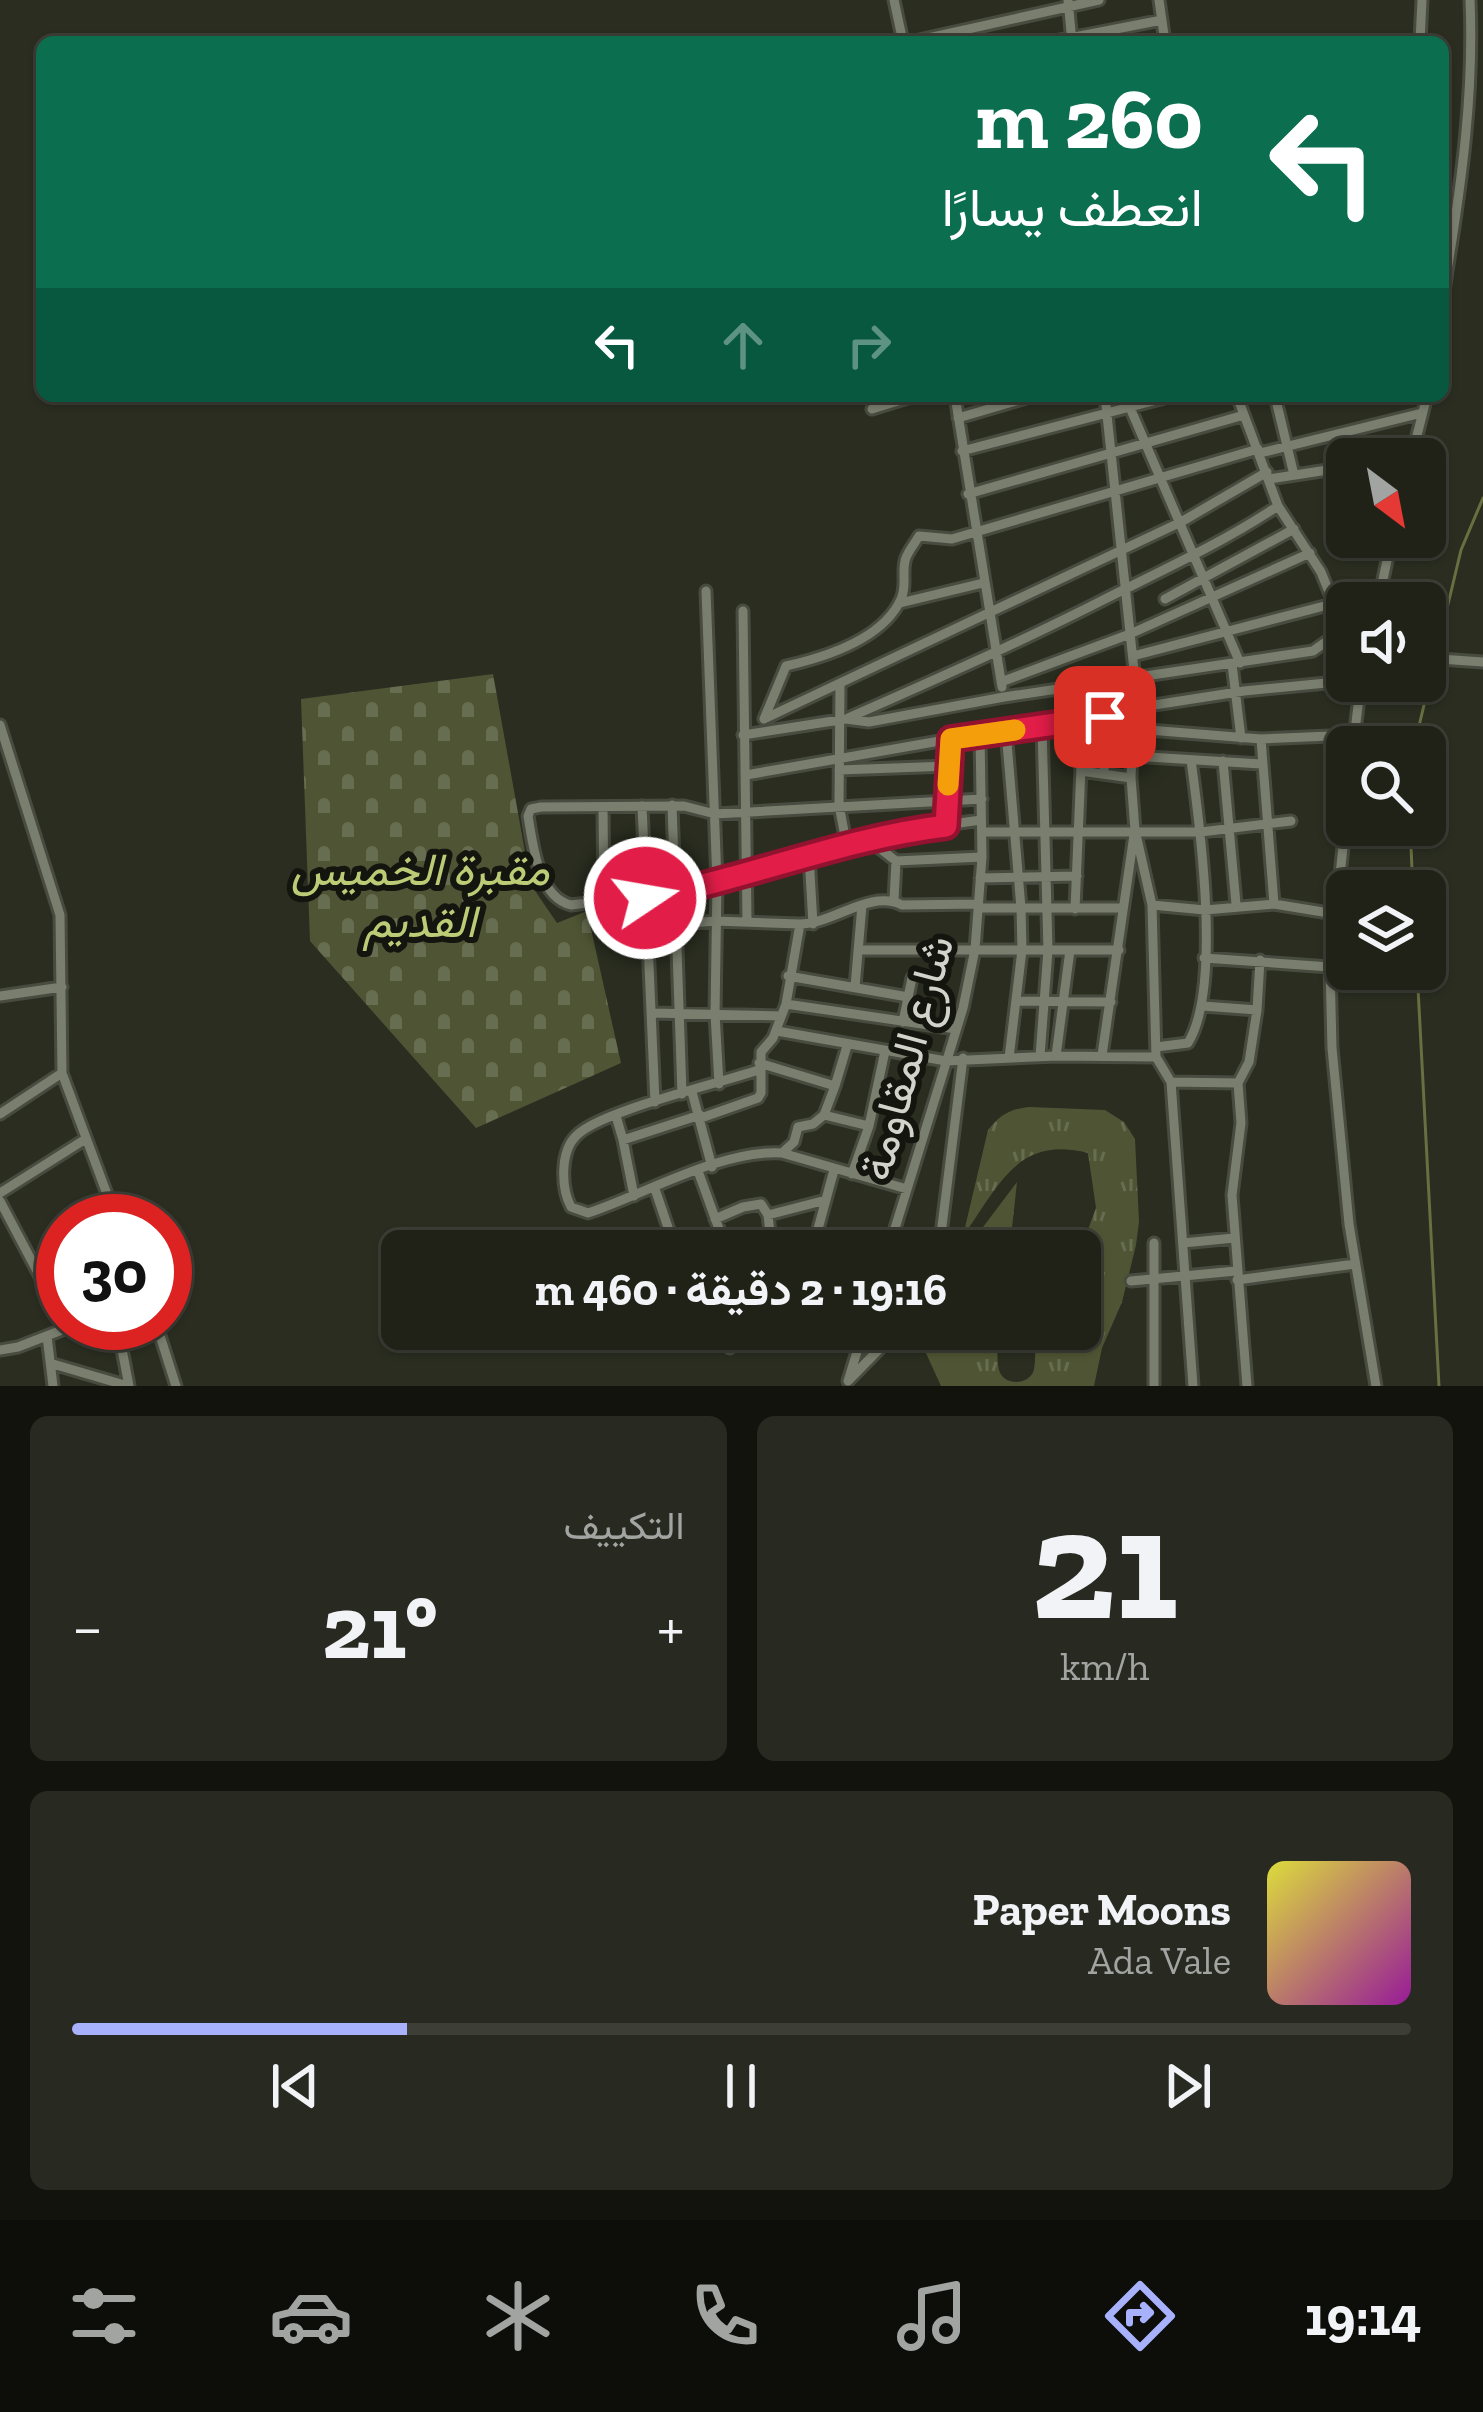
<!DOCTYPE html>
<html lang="ar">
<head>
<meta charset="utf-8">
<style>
	body { margin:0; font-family:"Zilla Slab",Vazirmatn,serif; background:#282a21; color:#f1f3f6; direction:rtl; height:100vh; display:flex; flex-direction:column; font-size:45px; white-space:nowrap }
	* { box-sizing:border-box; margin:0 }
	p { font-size:39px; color:#a2a4a2 }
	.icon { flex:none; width:66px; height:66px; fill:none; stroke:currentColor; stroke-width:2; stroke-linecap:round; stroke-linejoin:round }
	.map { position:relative; height:1386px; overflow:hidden; direction:ltr }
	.side { display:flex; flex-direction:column; gap:30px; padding:30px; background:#12130d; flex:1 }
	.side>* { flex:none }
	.hud { position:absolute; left:36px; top:36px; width:1413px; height:366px; border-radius:18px; box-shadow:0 3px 9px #0004,0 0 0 3px #3d3f37; direction:rtl; background:#0b6e4f; color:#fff; overflow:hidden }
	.needle { width:78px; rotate:148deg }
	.tools { position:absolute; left:1326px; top:438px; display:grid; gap:24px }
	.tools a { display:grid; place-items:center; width:120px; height:120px; border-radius:18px; background:#202218; box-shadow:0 3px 9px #0004,0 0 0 3px #3d3f37; font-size:60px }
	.speed { position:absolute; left:36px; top:1194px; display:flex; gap:24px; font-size:60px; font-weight:700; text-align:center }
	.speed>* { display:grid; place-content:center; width:156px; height:156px; border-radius:50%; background:#202218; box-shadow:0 3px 9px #0004,0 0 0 3px #3d3f37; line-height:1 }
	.speed .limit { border:18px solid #d22; background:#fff; color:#111 }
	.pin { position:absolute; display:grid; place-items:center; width:102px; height:102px; color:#fff; margin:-51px; border-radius:24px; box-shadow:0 6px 18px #0006 }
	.me { position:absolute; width:132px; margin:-66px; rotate:78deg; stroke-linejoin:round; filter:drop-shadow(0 0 9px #0008) }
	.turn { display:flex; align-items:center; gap:42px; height:252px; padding:0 48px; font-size:54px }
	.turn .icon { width:156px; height:156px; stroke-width:2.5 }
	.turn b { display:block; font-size:84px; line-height:102px }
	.lanes { display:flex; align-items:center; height:114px; padding:0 48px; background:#0003; justify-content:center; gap:60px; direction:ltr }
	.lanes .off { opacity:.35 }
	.big { font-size:90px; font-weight:700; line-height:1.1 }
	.side .tile { flex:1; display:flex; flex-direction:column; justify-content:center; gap:18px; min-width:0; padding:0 42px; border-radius:18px; background:#282a21 }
	.side .dial { align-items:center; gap:0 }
	.dial b { font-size:156px; line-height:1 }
	.song { display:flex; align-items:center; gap:36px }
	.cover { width:144px; height:144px; border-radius:18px; background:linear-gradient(135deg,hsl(60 70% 55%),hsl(300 70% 35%)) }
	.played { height:12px; border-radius:6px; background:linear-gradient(90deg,#a7b1fc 25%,#3d3f37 25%) }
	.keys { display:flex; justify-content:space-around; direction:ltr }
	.heat { display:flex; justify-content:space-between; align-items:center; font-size:66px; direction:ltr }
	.side .tiles { flex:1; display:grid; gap:30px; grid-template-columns:1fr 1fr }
	.tile:last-child { grid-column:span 2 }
	.trip { position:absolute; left:381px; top:1230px; width:720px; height:120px; border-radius:18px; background:#202218; box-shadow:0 3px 9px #0004,0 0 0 3px #3d3f37; font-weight:700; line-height:120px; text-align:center; direction:rtl }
	.menu { display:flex; height:192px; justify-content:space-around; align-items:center; background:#0d0e0a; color:#a2a4a2 }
	.menu .icon { width:84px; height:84px }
	.menu .current { color:#a7b1fc }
	.menu b { font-size:54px; color:#f1f3f6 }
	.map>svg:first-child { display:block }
	.grass { fill:url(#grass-tufts) }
	.cemetery { fill:url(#cemetery-stones) }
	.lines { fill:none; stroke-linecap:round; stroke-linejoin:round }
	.stream { stroke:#696f40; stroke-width:3 }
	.street-casing { stroke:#484b3f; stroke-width:15 }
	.street { stroke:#7a7e6e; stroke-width:9 }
	.route-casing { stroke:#92132f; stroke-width:30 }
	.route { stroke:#e11d48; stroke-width:21 }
	.slow { stroke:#f59e0b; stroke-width:21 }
	.labels { text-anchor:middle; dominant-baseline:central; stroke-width:12; stroke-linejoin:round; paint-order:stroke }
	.park-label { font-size:45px; font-style:italic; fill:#bccc76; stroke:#14150f }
	.street-label { font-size:45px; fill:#d2d4cb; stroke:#14150f }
</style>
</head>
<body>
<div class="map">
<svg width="1483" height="1386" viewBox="0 0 1483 1386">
	<defs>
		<pattern id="grass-tufts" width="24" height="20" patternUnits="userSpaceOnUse" patternTransform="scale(3)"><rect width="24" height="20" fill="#4f5534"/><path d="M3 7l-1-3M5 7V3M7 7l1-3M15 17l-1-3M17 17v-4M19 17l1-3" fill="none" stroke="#676d50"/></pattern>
		<pattern id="cemetery-stones" width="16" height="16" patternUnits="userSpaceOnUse" patternTransform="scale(3)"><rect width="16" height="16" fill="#4f5534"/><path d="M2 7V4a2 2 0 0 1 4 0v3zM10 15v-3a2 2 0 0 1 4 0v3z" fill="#676d50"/></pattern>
	</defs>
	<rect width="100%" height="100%" fill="#2a2d20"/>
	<path class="grass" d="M1029,1107L1105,1110L1124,1122L1135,1139L1139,1222L1136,1245L1122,1302L1102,1348L1094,1386H941L915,1329H998C998,1342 996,1357 999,1370C1003,1386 1029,1386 1034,1370C1036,1357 1035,1342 1035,1329H1080V1251L1096,1208L1088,1153C1017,1135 999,1186 963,1236L988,1130C1000,1115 1010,1109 1029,1107Z
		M1017,1182L1010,1246L1002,1251H965Z"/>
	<path class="cemetery" d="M493,674L531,885L557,923L587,911L621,1063L476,1128L310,941L301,699Z"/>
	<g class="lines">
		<path class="stream" d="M1414,747L1461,550L1483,498
			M1410,825L1413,891
			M1417,969L1439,1386"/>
		<defs>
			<path id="street" d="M894,0L903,42
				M1068,0L1072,42
				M1159,0L1165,42
				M910,42L1099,0
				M1049,42L1162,20
				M1420,42L1422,0
				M1443,270L1447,271C1462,180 1474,92 1470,0
				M1443,299L1447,271
				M955,396L1002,687
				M1105,396L1135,680L1131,778L1135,830L1152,905L1156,1057L1171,1082L1193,1386
				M1125,396L1240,663
				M1237,396L1278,506L1321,572L1344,629
				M1275,396L1294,475
				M872,409L914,396
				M958,418L1033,396
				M962,451L1172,396
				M1260,453L1422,413
				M1411,459L1427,396
				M1269,479L1347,467
				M968,494L1244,415
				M706,591L717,882L715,1014L719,1084
				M1165,599L1294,529
				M900,603L983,583
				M1378,603L1392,537
				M743,611L747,921
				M1133,656L1332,604
				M1425,658L1483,662
				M1232,664L1241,738
				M1001,682L1130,634L1310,553
				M840,685L839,805L847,847
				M1135,708L1244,691L1347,681
				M766,718L1181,522L1267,472
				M764,719L786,666C826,657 883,639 901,599C907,586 902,574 905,561C906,554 915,543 919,536L952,539L1258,449
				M846,719C934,680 1021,642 1107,598C1165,569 1224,542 1278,506
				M0,725L60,915L62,1073L117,1221
				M1136,729L1261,739L1355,735
				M1006,731L1021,908L1022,950L1009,1058
				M743,735L846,719L869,722L1004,697L1313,651L1344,629
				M1261,739L1274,904
				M1353,747L1361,681
				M1132,756L1261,764
				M1223,761L1236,904
				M839,770L949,766
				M1081,771L1131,778
				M1104,773L1105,717
				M746,775L951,739L1136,715
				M672,805L682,1094
				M642,806L655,1102
				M603,807L604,902
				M1347,810L1330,967L1332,1048L1349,1224L1376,1386
				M981,820L894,832L858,846L675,892L571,905C538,897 533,845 528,816L531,809L541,807L684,806L715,814L982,799
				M946,826L951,739
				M983,832H1201L1291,821
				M869,840L896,861L894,900
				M809,856L813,924
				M896,861L982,857
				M980,878L1077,876
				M1152,905L1205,910L1274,904L1335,914
				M979,908H1122
				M1075,909L1083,720
				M646,927L715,921L800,924
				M859,950H1119
				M1204,958L1330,967
				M788,976L908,997
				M855,987L862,905
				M0,996L62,987
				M1016,1001L1111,1002
				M786,1004L956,1029
				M1203,1006L1257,1010L1249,1062L1238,1083L1241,1123L1232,1195L1247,1386
				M1257,1010L1260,960
				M653,1013L781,1016
				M903,1022L912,978
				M777,1031L946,1061L1056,1056L1156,1057
				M1156,1047L1188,1043C1222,988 1200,826 1191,760
				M1102,1055L1134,835
				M1040,1056L1048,950L1042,726
				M1056,1056L1070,950
				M759,1063L835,1086L847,1046
				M761,1069C722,1083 599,1111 576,1136C560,1152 561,1188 571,1207L588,1213C645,1194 722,1149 782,1153L907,1189
				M1171,1082L1238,1083
				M835,1086L824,1115L869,1126
				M692,1092L712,1167
				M0,1114L62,1073
				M616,1116L623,1140L700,1115
				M701,1118L758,1098L761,1093V1052L773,1038L786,1004L800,924C833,924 870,889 902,905L978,904
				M623,1140L634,1196
				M782,1153L794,1142L798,1127L813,1124L824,1115
				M698,1171L727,1251
				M852,1174L869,1126L885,1051
				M655,1189L676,1251
				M0,1193L84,1140
				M0,1201L63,1320
				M768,1215L826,1200
				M715,1219L743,1207L761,1204L768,1215L772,1251
				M940,1242L963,1058
				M1154,1243V1386
				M1183,1243L1234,1238
				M812,1251L834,1170
				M888,1251L963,1008L975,949L982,857L980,735
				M1237,1280L1355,1264
				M1131,1281L1236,1271
				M117,1323L129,1386
				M156,1323L176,1386
				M721,1329L730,1348
				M47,1336L53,1386
				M0,1350L18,1347L80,1323
				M53,1364L128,1386
				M848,1381L899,1329
				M848,1381L864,1329"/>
		</defs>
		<use href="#street" class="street-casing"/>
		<use href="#street" class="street"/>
	</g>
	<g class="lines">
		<defs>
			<path id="route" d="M645,898C747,879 844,838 946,826L951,739L1105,717"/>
		</defs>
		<use href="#route" class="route-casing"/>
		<use href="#route" class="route"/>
		<path class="slow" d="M948,785L951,739L1015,730"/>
	</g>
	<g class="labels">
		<g class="park-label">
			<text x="420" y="870">مقبرة الخميس<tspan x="420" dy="52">القديم</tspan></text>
		</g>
		<g class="street-label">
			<text transform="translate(907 1058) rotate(-75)">شارع المقاومة</text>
		</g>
	</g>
</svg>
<div class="tools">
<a><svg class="needle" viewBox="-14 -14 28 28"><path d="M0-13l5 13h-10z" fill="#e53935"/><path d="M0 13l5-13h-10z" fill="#a2a4a2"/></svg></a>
<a><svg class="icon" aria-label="sound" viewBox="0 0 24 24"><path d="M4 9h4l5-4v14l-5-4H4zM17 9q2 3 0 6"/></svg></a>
<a><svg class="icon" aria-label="search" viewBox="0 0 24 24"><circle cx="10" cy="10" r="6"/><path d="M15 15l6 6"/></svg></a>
<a><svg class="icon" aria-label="layers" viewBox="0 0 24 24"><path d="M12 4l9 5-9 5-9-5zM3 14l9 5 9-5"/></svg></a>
</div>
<div class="speed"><div class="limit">30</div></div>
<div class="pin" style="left:1105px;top:717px;background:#d93025"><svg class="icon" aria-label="arrive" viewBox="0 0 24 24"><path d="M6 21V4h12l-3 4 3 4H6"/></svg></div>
<svg class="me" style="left:645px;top:898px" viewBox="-20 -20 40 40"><circle r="17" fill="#e11d48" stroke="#fff" stroke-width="3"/><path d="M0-11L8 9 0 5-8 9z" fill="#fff"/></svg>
<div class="trip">19:16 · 2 دقيقة · 460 m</div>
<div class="hud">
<div class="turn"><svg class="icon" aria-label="left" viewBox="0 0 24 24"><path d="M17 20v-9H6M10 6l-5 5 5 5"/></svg><div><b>260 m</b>انعطف يسارًا</div></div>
<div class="lanes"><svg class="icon" aria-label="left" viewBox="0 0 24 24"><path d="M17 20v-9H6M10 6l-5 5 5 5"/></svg><svg class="icon off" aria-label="ahead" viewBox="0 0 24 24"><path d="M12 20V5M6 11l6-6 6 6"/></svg><svg class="icon off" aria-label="right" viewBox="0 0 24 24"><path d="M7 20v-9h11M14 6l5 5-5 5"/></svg></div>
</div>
</div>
<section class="side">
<div class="tiles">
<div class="tile dial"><b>21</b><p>km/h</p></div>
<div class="tile"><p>التكييف</p>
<div class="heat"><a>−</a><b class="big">21°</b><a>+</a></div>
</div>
<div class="tile">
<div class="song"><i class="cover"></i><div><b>Paper Moons</b><p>Ada Vale</p></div></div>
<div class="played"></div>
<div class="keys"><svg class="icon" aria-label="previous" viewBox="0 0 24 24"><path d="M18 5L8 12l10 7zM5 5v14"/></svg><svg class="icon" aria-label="pause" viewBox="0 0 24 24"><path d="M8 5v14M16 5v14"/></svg><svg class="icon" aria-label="next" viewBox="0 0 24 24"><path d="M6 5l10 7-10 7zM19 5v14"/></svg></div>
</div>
</div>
</section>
<nav class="menu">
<b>19:14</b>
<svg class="icon current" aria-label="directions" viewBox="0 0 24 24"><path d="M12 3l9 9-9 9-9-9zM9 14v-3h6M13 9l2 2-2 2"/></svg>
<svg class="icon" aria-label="music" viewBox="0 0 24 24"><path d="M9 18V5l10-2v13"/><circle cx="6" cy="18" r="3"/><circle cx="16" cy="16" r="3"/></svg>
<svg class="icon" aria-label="phone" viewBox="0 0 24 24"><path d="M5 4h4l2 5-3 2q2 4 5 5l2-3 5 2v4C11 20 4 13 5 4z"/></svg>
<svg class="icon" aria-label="climate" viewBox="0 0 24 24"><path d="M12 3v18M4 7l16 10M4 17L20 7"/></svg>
<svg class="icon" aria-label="car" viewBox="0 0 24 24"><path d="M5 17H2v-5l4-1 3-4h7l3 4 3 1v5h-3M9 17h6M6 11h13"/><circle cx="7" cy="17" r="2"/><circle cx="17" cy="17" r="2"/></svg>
<svg class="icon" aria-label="filters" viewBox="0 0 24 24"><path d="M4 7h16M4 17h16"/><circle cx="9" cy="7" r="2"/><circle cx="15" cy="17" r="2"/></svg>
</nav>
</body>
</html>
